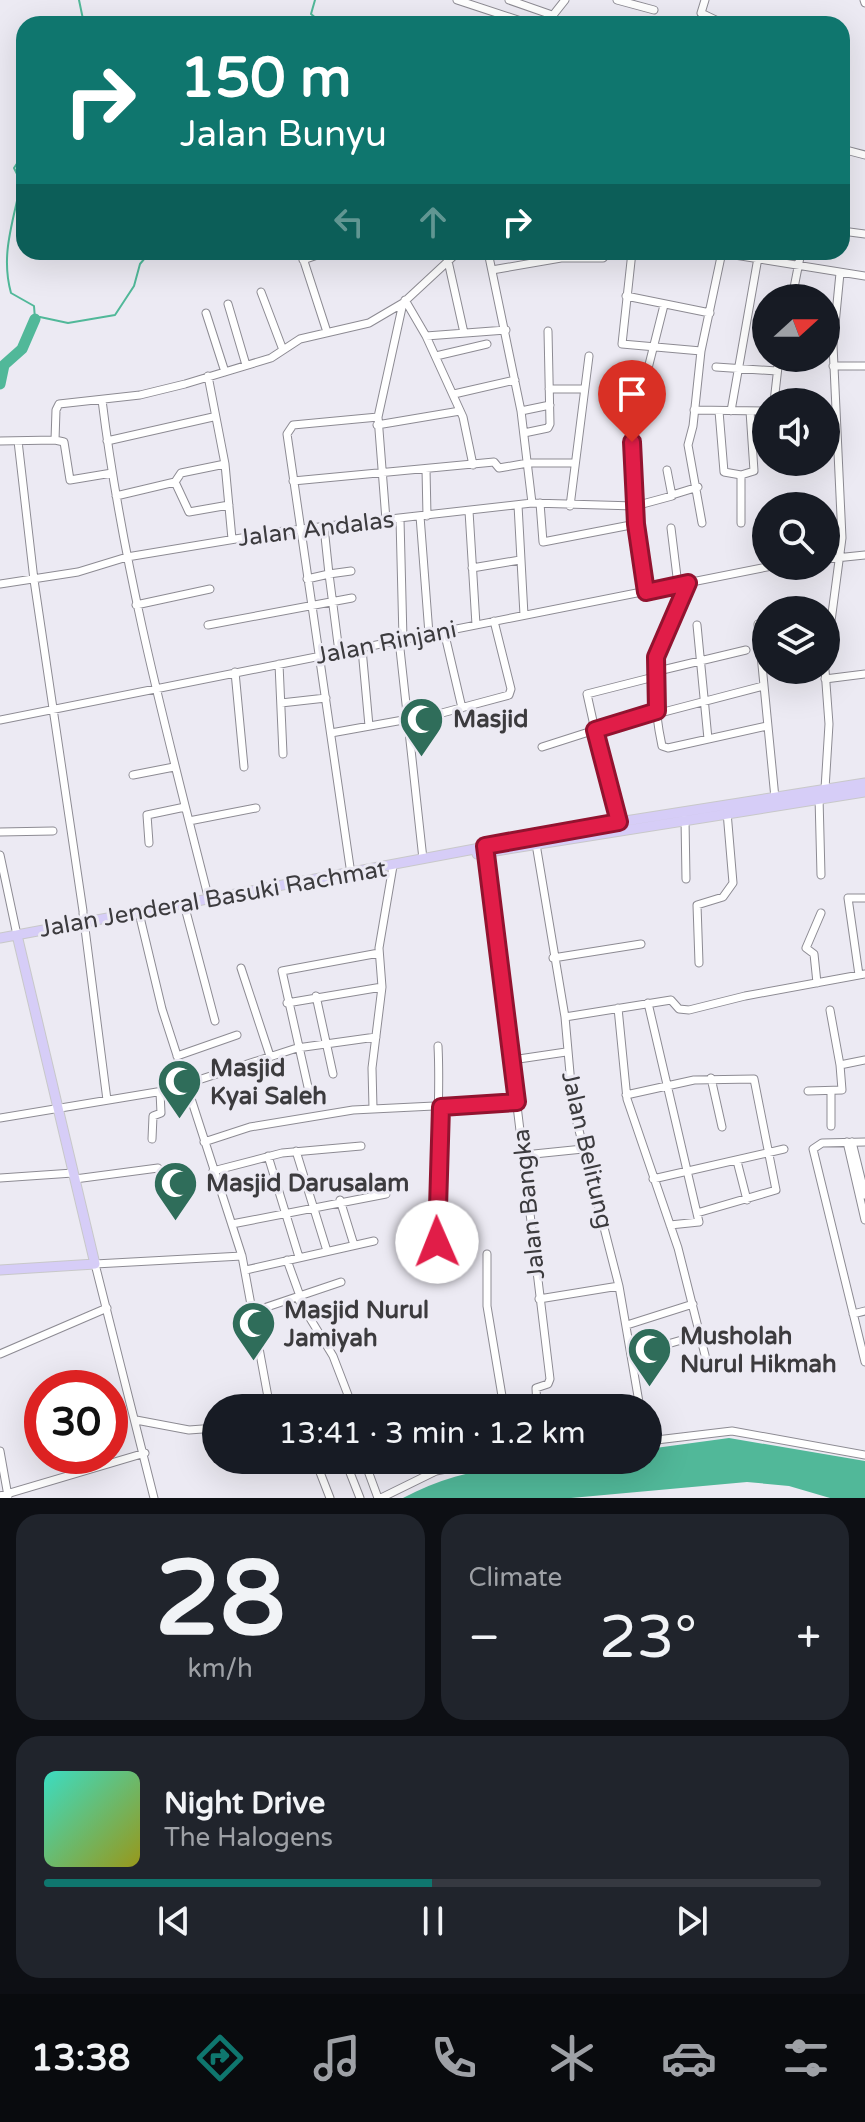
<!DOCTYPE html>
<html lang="en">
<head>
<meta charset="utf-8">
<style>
	body { margin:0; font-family:"Varela Round",sans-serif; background:#20242c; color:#f1f3f6; height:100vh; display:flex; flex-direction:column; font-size:30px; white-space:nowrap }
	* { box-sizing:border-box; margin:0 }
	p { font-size:26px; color:#9ea1a6 }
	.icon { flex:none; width:44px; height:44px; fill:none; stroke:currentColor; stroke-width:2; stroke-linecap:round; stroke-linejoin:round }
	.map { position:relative; height:1498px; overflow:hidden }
	.drawer { display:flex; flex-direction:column; gap:16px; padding:16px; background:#0d0f14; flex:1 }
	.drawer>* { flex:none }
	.banner { position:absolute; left:16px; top:16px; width:834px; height:244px; border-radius:24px; box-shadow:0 8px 32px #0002; background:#0f766e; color:#fff; overflow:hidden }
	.needle { width:52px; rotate:69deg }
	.tools { position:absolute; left:752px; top:284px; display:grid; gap:16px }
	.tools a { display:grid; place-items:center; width:88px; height:88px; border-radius:50%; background:#171b24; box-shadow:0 8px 32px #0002; font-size:40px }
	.speed { position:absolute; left:24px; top:1370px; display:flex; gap:16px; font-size:40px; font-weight:700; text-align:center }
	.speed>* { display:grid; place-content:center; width:104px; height:104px; border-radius:50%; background:#171b24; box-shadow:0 8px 32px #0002; line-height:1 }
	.speed .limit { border:12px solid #d22; background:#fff; color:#111 }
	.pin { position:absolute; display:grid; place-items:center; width:68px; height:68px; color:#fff; margin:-82px -34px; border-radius:50% 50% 50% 0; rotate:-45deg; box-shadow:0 0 8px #0007 }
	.pin .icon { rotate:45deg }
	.me { position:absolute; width:88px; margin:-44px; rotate:359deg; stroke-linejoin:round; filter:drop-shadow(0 0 6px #0008) }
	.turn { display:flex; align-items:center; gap:28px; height:168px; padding:0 32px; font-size:36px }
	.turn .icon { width:104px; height:104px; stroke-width:2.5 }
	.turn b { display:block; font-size:56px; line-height:68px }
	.lanes { display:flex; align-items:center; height:76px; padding:0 32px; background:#0003; justify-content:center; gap:40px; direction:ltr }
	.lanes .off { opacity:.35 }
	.big { font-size:60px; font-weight:600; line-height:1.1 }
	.drawer .tile { flex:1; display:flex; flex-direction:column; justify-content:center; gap:12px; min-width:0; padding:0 28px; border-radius:24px; background:#20242c }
	.drawer .dial { align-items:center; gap:0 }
	.dial b { font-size:104px; line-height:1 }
	.song { display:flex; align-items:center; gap:24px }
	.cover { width:96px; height:96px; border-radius:12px; background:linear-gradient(135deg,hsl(170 70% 55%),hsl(60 70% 35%)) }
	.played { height:8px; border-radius:4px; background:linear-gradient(90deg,#0f766e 50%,#363941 50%) }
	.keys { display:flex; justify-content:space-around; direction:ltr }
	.heat { display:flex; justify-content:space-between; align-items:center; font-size:44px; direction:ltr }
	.drawer .tiles { flex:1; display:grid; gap:16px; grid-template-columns:1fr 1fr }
	.tile:last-child { grid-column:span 2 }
	.trip { position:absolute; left:202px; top:1394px; width:460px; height:80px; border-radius:40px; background:#171b24; box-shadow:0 8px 32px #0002; font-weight:600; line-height:80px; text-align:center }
	.tab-bar { display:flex; height:128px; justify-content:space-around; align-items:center; background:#090b0e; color:#9ea1a6 }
	.tab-bar .icon { width:56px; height:56px }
	.tab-bar .current { color:#0f766e }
	.tab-bar b { font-size:36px; color:#f1f3f6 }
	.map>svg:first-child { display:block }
	.water { fill:#51b899 }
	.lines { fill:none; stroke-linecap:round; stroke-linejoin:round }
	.stream { stroke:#51b899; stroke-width:2 }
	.river { stroke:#51b899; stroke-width:11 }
	.minor-casing { stroke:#8d8b93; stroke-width:9 }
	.major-casing { stroke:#c8c8c9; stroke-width:11 }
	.minor { stroke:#fff; stroke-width:7 }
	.major { stroke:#d6cdf7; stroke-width:9 }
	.route-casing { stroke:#92132f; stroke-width:20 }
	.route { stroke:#e11d48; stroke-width:14 }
	.labels { text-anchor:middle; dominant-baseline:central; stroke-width:6; stroke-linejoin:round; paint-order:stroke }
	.street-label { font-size:24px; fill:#3c3b3e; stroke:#eceaf3 }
	.poi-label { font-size:24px; font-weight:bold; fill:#3c3b3e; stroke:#eceaf3; text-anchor:start }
</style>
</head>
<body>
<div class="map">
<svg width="865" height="1498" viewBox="0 0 865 1498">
	<rect width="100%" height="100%" fill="#eceaf3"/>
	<path class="water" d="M729,1438L865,1461V1498H830L789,1486L747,1482L571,1498H403C477,1458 566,1460 648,1460V1449Z"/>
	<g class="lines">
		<path class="stream" d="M79,0L84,24
			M315,0L311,14L323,24
			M24,153L14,168L21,182C14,220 0,254 11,293L34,306L35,319L40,317L68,323L115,315L134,286L140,264L150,252"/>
		<path class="river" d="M0,384L4,365L22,349L35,319"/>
		<defs>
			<path id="minor" d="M457,0L530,24
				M509,0L552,15
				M617,0L654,10
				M705,0L701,13L724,24
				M864,0L865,3
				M546,24L565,0
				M842,149L865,155
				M842,231L865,234
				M301,252L327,332
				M488,252L521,411L532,503
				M632,252L622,344L701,351
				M722,253L865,276
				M303,260L326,252
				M448,261L464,333
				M492,270L561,258H603L609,252
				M261,292L283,350
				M626,296L710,313
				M792,298L801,252
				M405,300L426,336L506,330
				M228,304L246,365
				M206,313L225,372
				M426,336L463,417L473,465
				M436,356L487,344
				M833,366H865
				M716,367L777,371
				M208,376L225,464L232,539
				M549,389H584
				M454,394L515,380
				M102,400C123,570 167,734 209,900
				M774,402L779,358
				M694,410L766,411
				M521,411L550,405
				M719,411L724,472L741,475
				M731,411L759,252
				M377,425L460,411
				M524,433L548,428L550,424L548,331
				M55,440L56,410L59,404L140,395L185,384L271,358L300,339L369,323L403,303L458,252
				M55,440L64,442L70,480L112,473
				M0,441L55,440
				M18,441L34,580L83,911
				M107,441L213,417
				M426,469L427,516
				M293,481L494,462L499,468L528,463H573
				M175,482L189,512L229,505
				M672,495L698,487
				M116,496L175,482L181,473L225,464
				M540,503L543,542L636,524
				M518,505L524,615
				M570,506L589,356
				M469,511L476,625
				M420,516L429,634
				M400,519L403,639
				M386,520L378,417L403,303
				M702,523L688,445L693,426L701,351L722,252
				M741,523V475L754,471L750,411
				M671,528L678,585
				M826,559L865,555
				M472,568L520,560
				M307,579L329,574L324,527
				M688,583C657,646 647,675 662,746L668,748L767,726
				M0,584L78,572L127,557L284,531L532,503L635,506L672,496L667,470
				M646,592L636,524L632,432L664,305
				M136,605L210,589
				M758,624L775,798
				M208,625L352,598
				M697,625L708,739
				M444,631L462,708
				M399,640L423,859
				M362,649L369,726
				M339,652L329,574L351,571
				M826,659L842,538L833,345L840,273
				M279,664L283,754
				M235,672L244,767
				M654,672L746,650
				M825,679L865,674
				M281,703L326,698
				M0,720L772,566
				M331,733L442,713L509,695L511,689L494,621
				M542,747L595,730L587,694L654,677
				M133,775L174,767
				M825,789L829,724L825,670
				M819,797L821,875
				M685,819L686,879
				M189,821L256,808
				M619,822L595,730L763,686
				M0,832L53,831
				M149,843L147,815L185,807
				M536,844L565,1017L573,1107L619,1286L640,1408
				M486,849L550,1379L548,1384L536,1388L537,1408
				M0,855L17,935
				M351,874L287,434L293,425L378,417
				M184,904L215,1021
				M83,913L107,1100
				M139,913L162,1009L242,1256L270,1408
				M553,958L641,944
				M699,963L697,905L723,897L733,883L727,812
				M241,968L270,1056
				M859,975L848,898H865
				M817,983L814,954L806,948L821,913
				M316,996L333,1074
				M287,1003L382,987
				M648,1003L699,1222L670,1225
				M618,1008L627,1099L678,1248L706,1359
				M830,1010L840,1065L865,1060
				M565,1017L671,1000L679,1009L689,1010L745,996L865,974
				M438,1046C442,1121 430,1197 439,1271
				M177,1056L237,1035
				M512,1060L566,1052
				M711,1078L722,1127
				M186,1084L297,1048L376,1037
				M308,1087L282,971L379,953
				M808,1091L842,1090L840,1065
				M626,1095L694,1080L754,1079L776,1190L697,1213
				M373,1108L372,1068L382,987L379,948L393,866
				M0,1118L187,1087
				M831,1126V1091
				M152,1139L153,1116L161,1113L160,1092
				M204,1142L250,1127L353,1110L517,1102
				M847,1142L865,1220
				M852,1142L865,1195
				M865,1142L822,1143L813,1149L865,1362
				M296,1151L327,1251
				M524,1155L583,1149
				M268,1156L299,1257
				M737,1161L747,1200
				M213,1171L282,1153L361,1146
				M0,1178L73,1173
				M75,1179L158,1168
				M653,1179L784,1149
				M340,1200L354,1245
				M232,1224L386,1194
				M487,1254V1306L504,1408
				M287,1260L300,1296
				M246,1270L374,1241
				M297,1297L333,1356L353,1408
				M539,1299L619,1286
				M255,1311L341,1282
				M853,1314L865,1311
				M627,1325L693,1304
				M0,1354L107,1308
				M633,1354L699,1335
				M136,1420L189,1430L216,1428
				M648,1441L732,1431L865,1455
				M0,1451L8,1496
				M345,1460L360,1498
				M364,1460L378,1498
				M316,1462L330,1498
				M0,1496L145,1453
				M154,1498L95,1264L242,1256
				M381,1498L436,1471L492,1460"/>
			<path id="major" d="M477,854L865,792
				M0,938L619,822L865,783
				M0,1270L95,1264L17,935"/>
		</defs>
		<use href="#minor" class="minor-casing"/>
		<use href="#major" class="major-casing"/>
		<use href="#minor" class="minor"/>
		<use href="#major" class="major"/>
	</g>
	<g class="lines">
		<defs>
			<path id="route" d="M437,1242L441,1107L517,1102L485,846L619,822L595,730L657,711L656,657L688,583L646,592L636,524L632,442"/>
		</defs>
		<use href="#route" class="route-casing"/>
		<use href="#route" class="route"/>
	</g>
	<defs>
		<symbol id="mosque-pin" viewBox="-11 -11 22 30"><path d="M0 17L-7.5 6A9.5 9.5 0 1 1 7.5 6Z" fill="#2f6d5a" stroke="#eceaf3"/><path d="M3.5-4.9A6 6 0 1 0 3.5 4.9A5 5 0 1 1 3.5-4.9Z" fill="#fff"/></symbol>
	</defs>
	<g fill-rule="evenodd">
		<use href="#mosque-pin" x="396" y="694" width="51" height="69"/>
		<use href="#mosque-pin" x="154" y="1056" width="51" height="69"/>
		<use href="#mosque-pin" x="150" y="1158" width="51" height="69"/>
		<use href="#mosque-pin" x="228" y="1298" width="51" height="69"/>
		<use href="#mosque-pin" x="624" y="1324" width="51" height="69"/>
	</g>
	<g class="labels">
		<g class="street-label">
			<text transform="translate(316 529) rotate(-7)">Jalan Andalas</text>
			<text transform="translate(386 643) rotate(-11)">Jalan Rinjani</text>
			<text transform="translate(213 899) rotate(-10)">Jalan Jenderal Basuki Rachmat</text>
			<text transform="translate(587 1150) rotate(77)">Jalan Belitung</text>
			<text transform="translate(529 1204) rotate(-96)">Jalan Bangka</text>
		</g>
		<g class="poi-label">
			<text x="453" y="719">Masjid</text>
			<text x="210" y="1068">Masjid<tspan x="210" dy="28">Kyai Saleh</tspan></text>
			<text x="206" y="1183">Masjid Darusalam</text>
			<text x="284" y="1310">Masjid Nurul<tspan x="284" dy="28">Jamiyah</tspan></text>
			<text x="680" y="1336">Musholah<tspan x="680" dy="28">Nurul Hikmah</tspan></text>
		</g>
	</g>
</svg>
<div class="tools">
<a><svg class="needle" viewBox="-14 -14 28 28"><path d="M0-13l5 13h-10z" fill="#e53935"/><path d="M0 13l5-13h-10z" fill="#9ea1a6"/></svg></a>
<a><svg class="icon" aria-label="sound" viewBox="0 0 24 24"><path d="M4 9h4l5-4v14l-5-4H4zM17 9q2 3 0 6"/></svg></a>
<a><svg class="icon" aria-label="search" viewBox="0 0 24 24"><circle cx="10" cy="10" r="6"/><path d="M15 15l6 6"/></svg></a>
<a><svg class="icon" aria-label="layers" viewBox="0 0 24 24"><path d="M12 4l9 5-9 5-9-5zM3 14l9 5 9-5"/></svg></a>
</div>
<div class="speed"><div class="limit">30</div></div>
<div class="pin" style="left:632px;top:442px;background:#d93025"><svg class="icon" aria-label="arrive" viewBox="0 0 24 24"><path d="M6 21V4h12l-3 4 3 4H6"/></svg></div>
<svg class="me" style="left:437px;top:1242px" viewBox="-20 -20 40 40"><circle r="19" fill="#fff"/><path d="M0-13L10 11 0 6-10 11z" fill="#e11d48"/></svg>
<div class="trip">13:41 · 3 min · 1.2 km</div>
<div class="banner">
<div class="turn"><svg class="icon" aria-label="right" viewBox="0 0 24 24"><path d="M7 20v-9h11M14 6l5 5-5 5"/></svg><div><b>150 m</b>Jalan Bunyu</div></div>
<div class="lanes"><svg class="icon off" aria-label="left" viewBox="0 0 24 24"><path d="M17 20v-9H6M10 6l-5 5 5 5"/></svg><svg class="icon off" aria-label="ahead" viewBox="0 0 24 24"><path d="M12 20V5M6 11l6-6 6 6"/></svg><svg class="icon" aria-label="right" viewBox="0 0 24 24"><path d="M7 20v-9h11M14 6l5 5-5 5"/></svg></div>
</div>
</div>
<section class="drawer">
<div class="tiles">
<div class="tile dial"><b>28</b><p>km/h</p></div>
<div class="tile"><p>Climate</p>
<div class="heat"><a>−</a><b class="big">23°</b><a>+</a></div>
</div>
<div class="tile">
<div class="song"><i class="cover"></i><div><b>Night Drive</b><p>The Halogens</p></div></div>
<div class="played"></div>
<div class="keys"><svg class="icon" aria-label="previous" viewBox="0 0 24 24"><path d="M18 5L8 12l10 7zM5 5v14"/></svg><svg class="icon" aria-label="pause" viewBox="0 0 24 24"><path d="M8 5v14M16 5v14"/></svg><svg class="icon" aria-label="next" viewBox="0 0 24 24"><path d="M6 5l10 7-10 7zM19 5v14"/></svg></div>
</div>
</div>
</section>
<nav class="tab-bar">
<b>13:38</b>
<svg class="icon current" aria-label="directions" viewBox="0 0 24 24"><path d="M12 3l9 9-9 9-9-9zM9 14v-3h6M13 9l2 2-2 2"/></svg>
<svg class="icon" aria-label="music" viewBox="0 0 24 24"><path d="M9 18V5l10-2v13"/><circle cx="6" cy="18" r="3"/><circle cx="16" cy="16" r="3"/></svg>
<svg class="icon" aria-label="phone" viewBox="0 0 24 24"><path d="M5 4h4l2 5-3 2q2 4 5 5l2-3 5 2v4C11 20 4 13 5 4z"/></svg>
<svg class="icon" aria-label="climate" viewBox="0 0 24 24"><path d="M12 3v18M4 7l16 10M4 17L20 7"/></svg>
<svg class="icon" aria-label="car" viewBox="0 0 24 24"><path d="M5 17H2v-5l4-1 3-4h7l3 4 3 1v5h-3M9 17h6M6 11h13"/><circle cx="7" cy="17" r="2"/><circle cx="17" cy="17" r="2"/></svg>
<svg class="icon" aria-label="filters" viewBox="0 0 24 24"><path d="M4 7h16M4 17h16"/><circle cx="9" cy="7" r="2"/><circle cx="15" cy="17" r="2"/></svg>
</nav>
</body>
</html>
